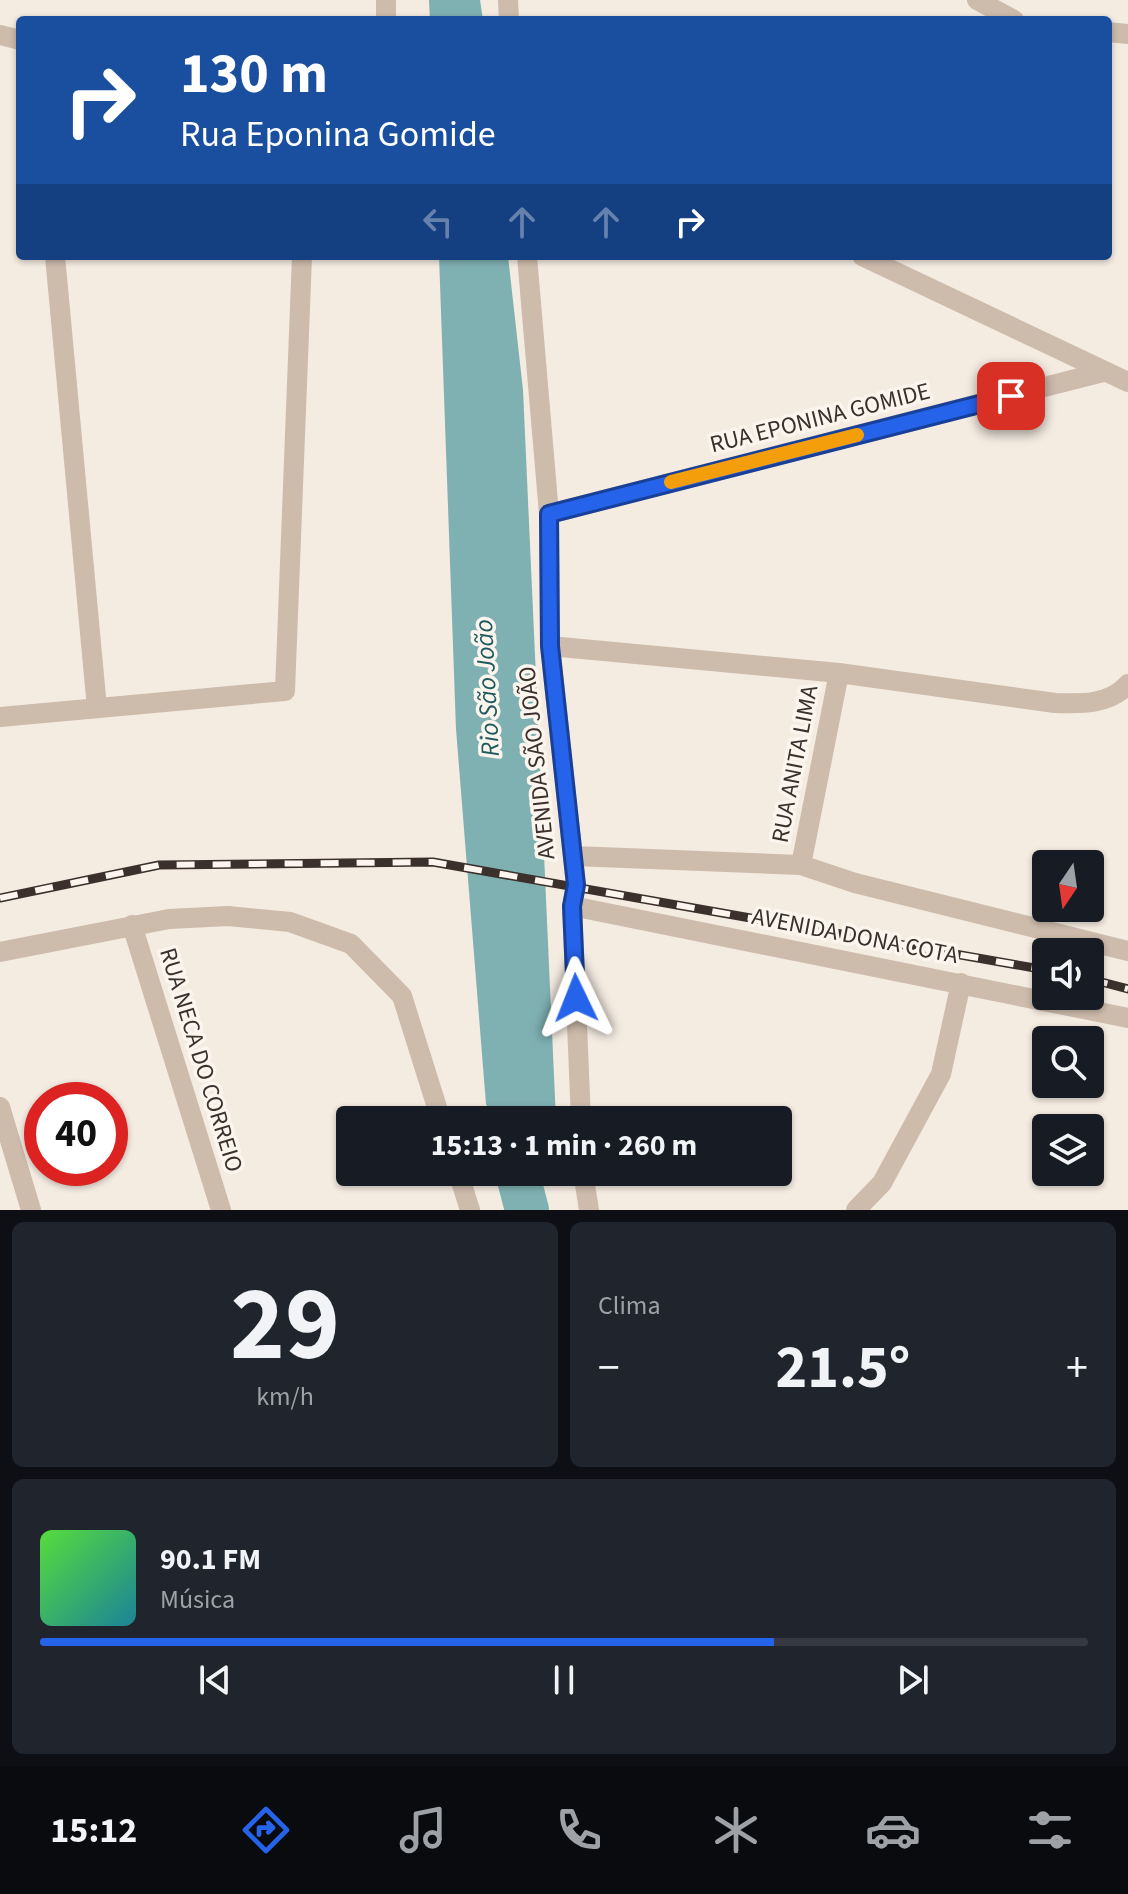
<!DOCTYPE html>
<html lang="pt">
<head>
<meta charset="utf-8">
<style>
	body { margin:0; font-family:"Source Sans 3",sans-serif; background:#20242c; color:#f1f3f6; height:100vh; display:flex; flex-direction:column; font-size:30px; white-space:nowrap }
	* { box-sizing:border-box; margin:0 }
	p { font-size:26px; color:#9ea1a6 }
	.icon { flex:none; width:44px; height:44px; fill:none; stroke:currentColor; stroke-width:2; stroke-linecap:round; stroke-linejoin:round }
	.map { position:relative; height:1210px; overflow:hidden }
	.details { display:flex; flex-direction:column; gap:12px; padding:12px; background:#0d0f14; flex:1 }
	.details>* { flex:none }
	.guide { position:absolute; left:16px; top:16px; width:1096px; height:244px; border-radius:8px; box-shadow:0 2px 6px #0004; background:#1a4fa0; color:#fff; overflow:hidden }
	.needle { width:52px; rotate:193deg }
	.tools { position:absolute; left:1032px; top:850px; display:grid; gap:16px }
	.tools a { display:grid; place-items:center; width:72px; height:72px; border-radius:8px; background:#171b24; box-shadow:0 2px 6px #0004; font-size:40px }
	.speed { position:absolute; left:24px; top:1082px; display:flex; gap:16px; font-size:40px; font-weight:700; text-align:center }
	.speed>* { display:grid; place-content:center; width:104px; height:104px; border-radius:50%; background:#171b24; box-shadow:0 2px 6px #0004; line-height:1 }
	.speed .limit { border:12px solid #d22; background:#fff; color:#111 }
	.pin { position:absolute; display:grid; place-items:center; width:68px; height:68px; color:#fff; margin:-34px; border-radius:16px; box-shadow:0 4px 12px #0006 }
	.me { position:absolute; width:88px; margin:-44px; rotate:358deg; stroke-linejoin:round; filter:drop-shadow(0 0 6px #0008) }
	.turn { display:flex; align-items:center; gap:28px; height:168px; padding:0 32px; font-size:36px }
	.turn .icon { width:104px; height:104px; stroke-width:2.5 }
	.turn b { display:block; font-size:56px; line-height:68px }
	.lanes { display:flex; align-items:center; height:76px; padding:0 32px; background:#0003; justify-content:center; gap:40px; direction:ltr }
	.lanes .off { opacity:.35 }
	.big { font-size:60px; font-weight:700; line-height:1.1 }
	.details .widget { flex:1; display:flex; flex-direction:column; justify-content:center; gap:12px; min-width:0; padding:0 28px; border-radius:12px; background:#20242c }
	.details .dial { align-items:center; gap:0 }
	.dial b { font-size:104px; line-height:1 }
	.song { display:flex; align-items:center; gap:24px }
	.cover { width:96px; height:96px; border-radius:12px; background:linear-gradient(135deg,hsl(110 70% 55%),hsl(190 70% 35%)) }
	.played { height:8px; border-radius:4px; background:linear-gradient(90deg,#2563eb 70%,#363941 70%) }
	.keys { display:flex; justify-content:space-around; direction:ltr }
	.heat { display:flex; justify-content:space-between; align-items:center; font-size:44px; direction:ltr }
	.details .tiles { flex:1; display:grid; gap:12px; grid-template-columns:1fr 1fr }
	.widget:last-child { grid-column:span 2 }
	.trip { position:absolute; left:336px; top:1106px; width:456px; height:80px; border-radius:8px; background:#171b24; box-shadow:0 2px 6px #0004; font-weight:700; line-height:80px; text-align:center }
	.tabs { display:flex; height:128px; justify-content:space-around; align-items:center; background:#090b0e; color:#9ea1a6 }
	.tabs .icon { width:56px; height:56px }
	.tabs .active { color:#2563eb }
	.tabs b { font-size:36px; color:#f1f3f6 }
	.map>svg:first-child { display:block }
	.water { fill:#7fb0b2 }
	.lines { fill:none; stroke-linecap:round; stroke-linejoin:round }
	.river { stroke:#7fb0b2; stroke-width:44 }
	.minor { stroke:#cdbbac; stroke-width:20 }
	.rail-casing { stroke:#3b302b; stroke-width:9 }
	.rail { stroke:#fbf5ee; stroke-width:6; stroke-dasharray:18; stroke-linecap:butt }
	.route-casing { stroke:#184099; stroke-width:20 }
	.route { stroke:#2563eb; stroke-width:14 }
	.slow { stroke:#f59e0b; stroke-width:14 }
	.labels { text-anchor:middle; dominant-baseline:central; stroke-width:7; stroke-linejoin:round; paint-order:stroke }
	.street-label { font-size:24px; fill:#3b302b; stroke:#fbf5ee }
	.water-label { font-size:26px; font-style:italic; fill:#1f5a5e; stroke:#fbf5ee }
</style>
</head>
<body>
<div class="map">
<svg width="1128" height="1210" viewBox="0 0 1128 1210">
	<rect width="100%" height="100%" fill="#f4ebe1"/>
	<path class="water" d="M429,0H480L483,20H430Z
		M439,256H508L523,390L556,1120H493L486,1104L456,729Z"/>
	<g class="lines">
		<path class="river" d="M517,1172L527,1210"/>
		<path class="minor" d="M386,0V20
			M508,0L509,20
			M977,0L1014,20
			M1108,32L1128,34
			M0,35L20,40
			M55,256L97,708
			M527,256L549,514L550,646L576,885L572,906L581,1120
			M862,256L1128,382
			M549,514L1103,372
			M550,646L839,673L1055,703C1080,704 1110,705 1128,684
			M0,717L285,691L302,256
			M574,856L801,865L855,883L1128,951
			M801,865L839,673
			M572,906L1128,1018
			M132,925L221,1210
			M0,952L169,919L228,916L290,922L351,944L402,996L441,1120
			M0,1107L31,1210
			M458,1172L470,1210
			M583,1172L589,1210
			M856,1210L882,1183L941,1074L961,983"/>
		<defs>
			<path id="rail" d="M0,898L159,865L433,862L1046,970
				M1090,979L1128,989"/>
		</defs>
		<use href="#rail" class="rail-casing"/>
		<use href="#rail" class="rail"/>
	</g>
	<g class="lines">
		<defs>
			<path id="route" d="M576,998L572,906L576,885L550,646L549,514L1011,396"/>
		</defs>
		<use href="#route" class="route-casing"/>
		<use href="#route" class="route"/>
		<path class="slow" d="M671,482L857,435"/>
	</g>
	<g class="labels">
		<g class="street-label">
			<text transform="translate(820 418) rotate(-14)">RUA EPONINA GOMIDE</text>
			<text transform="translate(537 763) rotate(-96)">AVENIDA SÃO JOÃO</text>
			<text transform="translate(795 764) rotate(-79)">RUA ANITA LIMA</text>
			<text transform="translate(855 936) rotate(11)">AVENIDA DONA COTA</text>
			<text transform="translate(201 1060) rotate(73)">RUA NECA DO CORREIO</text>
		</g>
		<g class="water-label">
			<text transform="translate(487 688) rotate(-93)">Rio São João</text>
		</g>
	</g>
</svg>
<div class="tools">
<a><svg class="needle" viewBox="-14 -14 28 28"><path d="M0-13l5 13h-10z" fill="#e53935"/><path d="M0 13l5-13h-10z" fill="#9ea1a6"/></svg></a>
<a><svg class="icon" aria-label="sound" viewBox="0 0 24 24"><path d="M4 9h4l5-4v14l-5-4H4zM17 9q2 3 0 6"/></svg></a>
<a><svg class="icon" aria-label="search" viewBox="0 0 24 24"><circle cx="10" cy="10" r="6"/><path d="M15 15l6 6"/></svg></a>
<a><svg class="icon" aria-label="layers" viewBox="0 0 24 24"><path d="M12 4l9 5-9 5-9-5zM3 14l9 5 9-5"/></svg></a>
</div>
<div class="speed"><div class="limit">40</div></div>
<div class="pin" style="left:1011px;top:396px;background:#d93025"><svg class="icon" aria-label="arrive" viewBox="0 0 24 24"><path d="M6 21V4h12l-3 4 3 4H6"/></svg></div>
<svg class="me" style="left:576px;top:998px" viewBox="-20 -20 40 40"><path d="M0-17L14 15 0 8-14 15z" fill="#2563eb" stroke="#fff" stroke-width="4"/></svg>
<div class="trip">15:13 · 1 min · 260 m</div>
<div class="guide">
<div class="turn"><svg class="icon" aria-label="right" viewBox="0 0 24 24"><path d="M7 20v-9h11M14 6l5 5-5 5"/></svg><div><b>130 m</b>Rua Eponina Gomide</div></div>
<div class="lanes"><svg class="icon off" aria-label="left" viewBox="0 0 24 24"><path d="M17 20v-9H6M10 6l-5 5 5 5"/></svg><svg class="icon off" aria-label="ahead" viewBox="0 0 24 24"><path d="M12 20V5M6 11l6-6 6 6"/></svg><svg class="icon off" aria-label="ahead" viewBox="0 0 24 24"><path d="M12 20V5M6 11l6-6 6 6"/></svg><svg class="icon" aria-label="right" viewBox="0 0 24 24"><path d="M7 20v-9h11M14 6l5 5-5 5"/></svg></div>
</div>
</div>
<section class="details">
<div class="tiles">
<div class="widget dial"><b>29</b><p>km/h</p></div>
<div class="widget"><p>Clima</p>
<div class="heat"><a>−</a><b class="big">21.5°</b><a>+</a></div>
</div>
<div class="widget">
<div class="song"><i class="cover"></i><div><b>90.1 FM</b><p>Música</p></div></div>
<div class="played"></div>
<div class="keys"><svg class="icon" aria-label="previous" viewBox="0 0 24 24"><path d="M18 5L8 12l10 7zM5 5v14"/></svg><svg class="icon" aria-label="pause" viewBox="0 0 24 24"><path d="M8 5v14M16 5v14"/></svg><svg class="icon" aria-label="next" viewBox="0 0 24 24"><path d="M6 5l10 7-10 7zM19 5v14"/></svg></div>
</div>
</div>
</section>
<nav class="tabs">
<b>15:12</b>
<svg class="icon active" aria-label="directions" viewBox="0 0 24 24"><path d="M12 3l9 9-9 9-9-9zM9 14v-3h6M13 9l2 2-2 2"/></svg>
<svg class="icon" aria-label="music" viewBox="0 0 24 24"><path d="M9 18V5l10-2v13"/><circle cx="6" cy="18" r="3"/><circle cx="16" cy="16" r="3"/></svg>
<svg class="icon" aria-label="phone" viewBox="0 0 24 24"><path d="M5 4h4l2 5-3 2q2 4 5 5l2-3 5 2v4C11 20 4 13 5 4z"/></svg>
<svg class="icon" aria-label="climate" viewBox="0 0 24 24"><path d="M12 3v18M4 7l16 10M4 17L20 7"/></svg>
<svg class="icon" aria-label="car" viewBox="0 0 24 24"><path d="M5 17H2v-5l4-1 3-4h7l3 4 3 1v5h-3M9 17h6M6 11h13"/><circle cx="7" cy="17" r="2"/><circle cx="17" cy="17" r="2"/></svg>
<svg class="icon" aria-label="filters" viewBox="0 0 24 24"><path d="M4 7h16M4 17h16"/><circle cx="9" cy="7" r="2"/><circle cx="15" cy="17" r="2"/></svg>
</nav>
</body>
</html>
